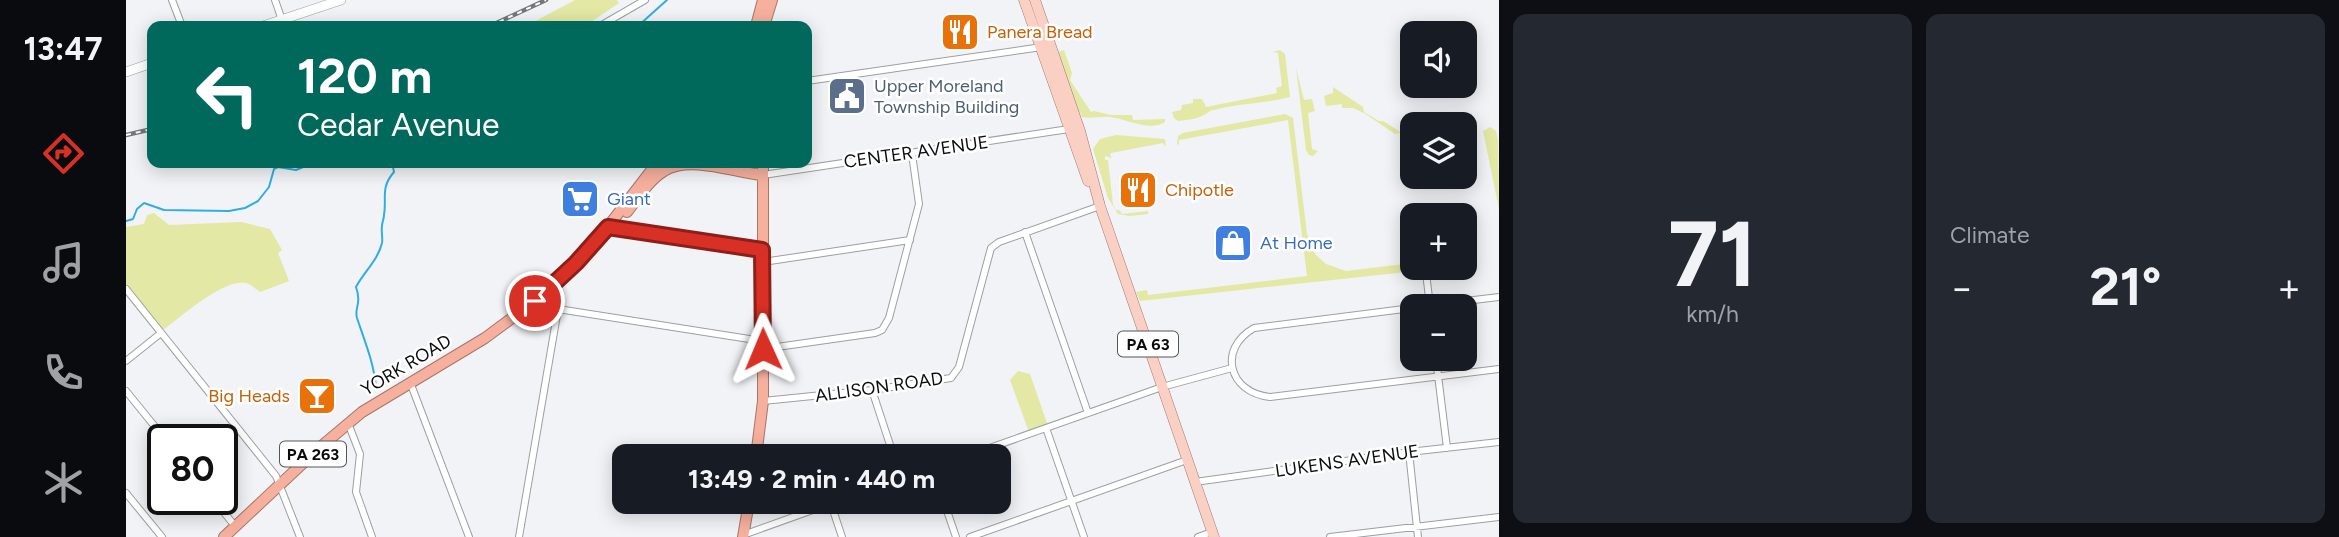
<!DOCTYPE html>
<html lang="en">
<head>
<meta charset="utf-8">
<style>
	body { margin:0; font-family:Figtree,sans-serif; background:#242831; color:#f1f3f6; height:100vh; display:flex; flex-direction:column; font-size:26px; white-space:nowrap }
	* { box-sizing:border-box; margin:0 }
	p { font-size:23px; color:#9ea1a6 }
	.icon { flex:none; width:38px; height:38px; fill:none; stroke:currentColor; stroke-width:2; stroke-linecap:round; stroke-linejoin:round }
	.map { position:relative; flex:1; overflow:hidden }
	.details { display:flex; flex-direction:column; gap:14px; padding:14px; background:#0d0f14; width:840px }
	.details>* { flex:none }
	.hud { position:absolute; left:21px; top:21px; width:665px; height:147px; border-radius:14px; box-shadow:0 4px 18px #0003; background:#00695c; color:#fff; overflow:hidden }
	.tools { position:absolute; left:1274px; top:21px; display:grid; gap:14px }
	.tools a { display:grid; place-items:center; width:77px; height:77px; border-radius:14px; background:#171b24; box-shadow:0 4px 18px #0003; font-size:35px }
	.speed { position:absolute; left:21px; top:424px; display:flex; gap:14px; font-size:35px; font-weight:700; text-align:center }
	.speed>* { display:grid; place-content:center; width:91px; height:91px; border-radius:50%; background:#171b24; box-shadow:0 4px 18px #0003; line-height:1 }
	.speed .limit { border:4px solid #111; border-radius:10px; background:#fff; color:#111 }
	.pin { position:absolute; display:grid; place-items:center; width:60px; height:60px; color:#fff; margin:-30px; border:4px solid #fff; border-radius:50%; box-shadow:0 2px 7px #0007 }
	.me { position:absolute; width:77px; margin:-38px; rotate:359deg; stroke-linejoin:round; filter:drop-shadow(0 0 5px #0008) }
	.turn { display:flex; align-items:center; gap:24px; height:147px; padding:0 35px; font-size:32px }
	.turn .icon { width:91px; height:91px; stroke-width:2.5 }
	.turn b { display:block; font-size:49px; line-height:60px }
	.big { font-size:52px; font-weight:700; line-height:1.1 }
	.details .card { flex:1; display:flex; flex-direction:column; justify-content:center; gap:10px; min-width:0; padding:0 24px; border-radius:14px; background:#242831 }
	.details .dial { align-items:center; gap:0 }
	.dial b { font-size:91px; line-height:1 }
	.heat { display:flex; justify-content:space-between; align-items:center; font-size:38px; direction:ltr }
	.details .tiles { flex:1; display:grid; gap:14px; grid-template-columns:repeat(2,1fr) }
	.trip { position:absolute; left:486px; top:444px; width:399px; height:70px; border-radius:14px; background:#171b24; box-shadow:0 4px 18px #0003; font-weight:700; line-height:70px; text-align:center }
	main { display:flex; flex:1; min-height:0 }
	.tab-bar { display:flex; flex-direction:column; width:126px; justify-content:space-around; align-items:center; background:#090b0e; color:#9ea1a6 }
	.tab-bar .icon { width:49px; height:49px }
	.tab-bar .selected { color:#d93025 }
	.tab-bar b { font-size:32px; color:#f1f3f6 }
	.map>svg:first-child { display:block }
	.green { fill:#e3e8a4 }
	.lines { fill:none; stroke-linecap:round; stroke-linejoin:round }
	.stream { stroke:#31aee0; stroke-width:2 }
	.street-casing { stroke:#9d9fa2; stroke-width:8 }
	.secondary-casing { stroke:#9d9fa2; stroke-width:10 }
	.primary-casing { stroke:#a4776b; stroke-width:11 }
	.highway-casing { stroke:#a4776b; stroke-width:12 }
	.street { stroke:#fff; stroke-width:6 }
	.secondary { stroke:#fff; stroke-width:9 }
	.primary { stroke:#fad0c5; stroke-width:10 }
	.highway { stroke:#f7b09e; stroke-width:10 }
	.rail-casing { stroke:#767779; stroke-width:4.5 }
	.rail { stroke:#fff; stroke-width:2; stroke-dasharray:5; stroke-linecap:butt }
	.route-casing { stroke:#8d1f18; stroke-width:18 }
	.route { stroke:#d93025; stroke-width:12 }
	.labels { text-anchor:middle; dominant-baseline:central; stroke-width:5; stroke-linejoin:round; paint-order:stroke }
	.shield { fill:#fff; stroke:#545556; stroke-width:2 }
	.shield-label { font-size:16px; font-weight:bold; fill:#0b0c0d }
	.food-label { font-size:18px; fill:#c56008; stroke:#fff; text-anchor:start }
	.service-label { font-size:18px; fill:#4e5e75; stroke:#fff; text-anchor:start }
	.street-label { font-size:18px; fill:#0b0c0d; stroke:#fff }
	.shop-label { font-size:18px; fill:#366cbe; stroke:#fff; text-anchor:start }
</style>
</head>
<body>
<main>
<nav class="tab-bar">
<b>13:47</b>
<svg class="icon selected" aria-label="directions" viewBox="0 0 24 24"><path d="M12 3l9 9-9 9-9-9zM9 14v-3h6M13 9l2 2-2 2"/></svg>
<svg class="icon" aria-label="music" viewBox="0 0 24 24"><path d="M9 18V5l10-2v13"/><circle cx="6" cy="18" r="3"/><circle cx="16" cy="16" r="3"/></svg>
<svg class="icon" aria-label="phone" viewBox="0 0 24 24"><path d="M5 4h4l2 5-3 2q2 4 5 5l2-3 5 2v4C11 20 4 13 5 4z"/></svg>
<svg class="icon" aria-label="climate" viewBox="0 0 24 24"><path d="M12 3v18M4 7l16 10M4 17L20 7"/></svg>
</nav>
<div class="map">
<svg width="1373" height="537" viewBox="0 0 1373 537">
	<rect width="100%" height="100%" fill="#f1f3f6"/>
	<path class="green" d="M449,0H491L493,3L459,26H400Z
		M938,50L946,73L944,80L965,112L968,111L985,115H1006L1007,120L1039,119V113V122C1023,132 1002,119 984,117C975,116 965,119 956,117L954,112L951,113L933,54V52Z
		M1154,50L1159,54L1164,97C1138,104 1113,103 1088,110C1084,110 1082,113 1078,115C1072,119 1059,120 1052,121L1048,118L1046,112L1055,110L1056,105L1067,103V99H1076L1080,107L1151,93L1150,88L1156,86L1152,53L1147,52Z
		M1170,68L1178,100L1186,99L1189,111L1182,113L1186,149L1192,151L1187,156L1183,155L1180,150Z
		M1207,87L1237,107L1238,112L1253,121H1257L1273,131L1274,133L1269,134L1238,113L1227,108H1216V104L1200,106L1198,96L1207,93Z
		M1159,114L1167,118L1181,234L1189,254L1200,264L1220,271L1286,263V268H1317L1014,301L1010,292L1021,290L1022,295L1181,276L1162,120L1053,140V145L1051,144L1052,136L1057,133Z
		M1364,127L1370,131L1372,140L1373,209L1357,131Z
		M990,135L1039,139L1040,147L1037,143L985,153L984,155L986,158L979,156V160H982L987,205L990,210H993L996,214L1022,211V214L1004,216L992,214L982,198L967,149L974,139Z
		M28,213L43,225L115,222L144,229L156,250L152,253L163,281L134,292C130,289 124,284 120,283C100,277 53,318 37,330L0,285V227L18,224L21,215Z
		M892,371L904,374L922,426L903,432L884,380Z"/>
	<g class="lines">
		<path class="stream" d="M512,26L541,0
			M0,221L7,219L11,209L18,203L38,210L103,211L119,208L132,201L143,187L148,169L152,167L170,170L187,163
			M250,388C248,363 239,342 231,318C228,308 236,304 230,287C238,272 252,260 256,243C257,237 255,232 256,226C256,222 258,219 258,215C261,198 254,188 268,172L267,167L263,163"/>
		<defs>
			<path id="street" d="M46,0L56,26
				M149,0L156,20
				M474,26L519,0
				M681,81L916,47
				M637,175L943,129
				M482,227L636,250
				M899,232L962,413
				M637,262L784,240
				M1300,273L1304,306
				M0,289L150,476L174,537
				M409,301L416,305L432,309L636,341
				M1298,306L1373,297
				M1286,308L1128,328C1091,349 1103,393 1144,397L1373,369
				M637,349L749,333L756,330L763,318L793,204L786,154
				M1310,359L1321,448
				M0,361L35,333
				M284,382L343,537
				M746,390L768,457
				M0,391L39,439
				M637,401L746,390L825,378L833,367L865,248L873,242L974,206
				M222,423L234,454L230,492L246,537
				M920,428L958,537
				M1283,452L1292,537
				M838,457L1036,387L1106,368
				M1069,482L1283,452L1373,442
				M0,493L36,537
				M87,499L109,526
				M818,502L830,537
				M705,504L716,537
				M617,535L709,502
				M393,537L432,309
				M844,537L1061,460
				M1072,537L1086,532
				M1204,537L1373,517"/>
			<path id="secondary" d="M137,26L215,0
				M0,72L26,63"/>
			<path id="primary" d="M898,0L962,181
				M909,0L954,131L974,206L1088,537"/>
			<path id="highway" d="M630,26L637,0
				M638,26L646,0
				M501,212C512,198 523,180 538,171C563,155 608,172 636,175
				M630,457L637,401V163
				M98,537L192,449L236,412L359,338L409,301L444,268L474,237L531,163
				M617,537L623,502"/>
		</defs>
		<use href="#street" class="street-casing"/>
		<use href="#secondary" class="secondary-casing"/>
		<use href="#primary" class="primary-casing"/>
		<use href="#highway" class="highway-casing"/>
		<use href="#street" class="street"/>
		<use href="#secondary" class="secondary"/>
		<use href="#primary" class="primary"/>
		<use href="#highway" class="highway"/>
		<defs>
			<path id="rail" d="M364,26L420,0
				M0,135L26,129"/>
		</defs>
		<use href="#rail" class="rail-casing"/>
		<use href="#rail" class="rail"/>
	</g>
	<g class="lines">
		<defs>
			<path id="route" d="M409,301L450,263L482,227L636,250L637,349"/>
		</defs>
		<use href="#route" class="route-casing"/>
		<use href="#route" class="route"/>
	</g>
	<defs>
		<symbol id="restaurant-square" viewBox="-11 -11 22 22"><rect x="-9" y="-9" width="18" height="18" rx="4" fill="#e8710a" stroke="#fff"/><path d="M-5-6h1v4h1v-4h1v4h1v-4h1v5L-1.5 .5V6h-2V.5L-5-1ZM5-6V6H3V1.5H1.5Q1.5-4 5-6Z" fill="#fff"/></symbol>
		<symbol id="civic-square" viewBox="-11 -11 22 22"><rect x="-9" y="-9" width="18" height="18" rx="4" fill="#5c6f8a" stroke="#fff"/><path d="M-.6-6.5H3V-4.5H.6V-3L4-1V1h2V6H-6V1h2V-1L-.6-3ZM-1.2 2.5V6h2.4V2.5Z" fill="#fff"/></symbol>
		<symbol id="supermarket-square" viewBox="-11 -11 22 22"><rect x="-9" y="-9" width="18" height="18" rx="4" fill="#3f7fe0" stroke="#fff"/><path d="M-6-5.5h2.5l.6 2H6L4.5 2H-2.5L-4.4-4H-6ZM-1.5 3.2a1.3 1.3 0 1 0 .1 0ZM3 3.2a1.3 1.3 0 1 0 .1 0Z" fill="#fff"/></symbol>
		<symbol id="shop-square" viewBox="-11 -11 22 22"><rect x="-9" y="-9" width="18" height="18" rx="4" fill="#3f7fe0" stroke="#fff"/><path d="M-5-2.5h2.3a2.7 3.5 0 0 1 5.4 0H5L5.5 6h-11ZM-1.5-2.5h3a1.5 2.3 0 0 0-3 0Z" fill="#fff"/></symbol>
		<symbol id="bar-square" viewBox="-11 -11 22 22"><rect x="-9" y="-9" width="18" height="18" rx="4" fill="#e8710a" stroke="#fff"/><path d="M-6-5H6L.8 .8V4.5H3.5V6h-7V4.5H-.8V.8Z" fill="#fff"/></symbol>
	</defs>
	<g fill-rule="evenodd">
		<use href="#restaurant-square" x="812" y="10" width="44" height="44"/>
		<use href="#civic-square" x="699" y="74" width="44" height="44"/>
		<use href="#restaurant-square" x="990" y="168" width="44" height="44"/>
		<use href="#supermarket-square" x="432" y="177" width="44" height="44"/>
		<use href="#shop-square" x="1085" y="221" width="44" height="44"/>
		<use href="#bar-square" x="169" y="374" width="44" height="44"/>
	</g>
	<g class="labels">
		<g class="shield">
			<rect x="992" y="331.5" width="60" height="25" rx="5"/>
			<rect x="154" y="441.5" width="66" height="25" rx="5"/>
		</g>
		<g class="shield-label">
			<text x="1022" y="344">PA 63</text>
			<text x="187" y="454">PA 263</text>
		</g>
		<g class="food-label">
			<text x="861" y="32">Panera Bread</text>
			<text x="1039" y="190">Chipotle</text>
			<text x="164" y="396" text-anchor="end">Big Heads</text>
		</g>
		<g class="service-label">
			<text x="748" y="86">Upper Moreland<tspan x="748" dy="21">Township Building</tspan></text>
		</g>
		<g class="street-label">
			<text transform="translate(790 152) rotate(-8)">CENTER AVENUE</text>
			<text transform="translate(280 365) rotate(-31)">YORK ROAD</text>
			<text transform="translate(753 387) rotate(-8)">ALLISON ROAD</text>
			<text transform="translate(1221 461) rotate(-8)">LUKENS AVENUE</text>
		</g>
		<g class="shop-label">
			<text x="481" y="199">Giant</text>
			<text x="1134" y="243">At Home</text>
		</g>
	</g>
</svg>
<div class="tools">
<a><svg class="icon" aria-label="sound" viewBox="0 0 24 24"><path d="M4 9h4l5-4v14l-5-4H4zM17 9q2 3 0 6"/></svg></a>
<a><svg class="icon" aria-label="layers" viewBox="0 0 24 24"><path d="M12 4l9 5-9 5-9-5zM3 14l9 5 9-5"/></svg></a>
<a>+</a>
<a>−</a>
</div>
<div class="speed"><div class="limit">80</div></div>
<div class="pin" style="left:409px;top:301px;background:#d93025"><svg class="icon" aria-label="arrive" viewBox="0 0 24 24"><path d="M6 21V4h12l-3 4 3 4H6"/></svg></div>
<svg class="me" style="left:637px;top:349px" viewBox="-20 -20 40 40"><path d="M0-17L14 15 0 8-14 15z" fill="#d93025" stroke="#fff" stroke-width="4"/></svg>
<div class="trip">13:49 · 2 min · 440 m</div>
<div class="hud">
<div class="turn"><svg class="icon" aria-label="left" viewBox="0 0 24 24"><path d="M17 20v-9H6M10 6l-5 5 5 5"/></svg><div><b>120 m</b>Cedar Avenue</div></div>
</div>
</div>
<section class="details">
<div class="tiles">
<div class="card dial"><b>71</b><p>km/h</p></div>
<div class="card"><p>Climate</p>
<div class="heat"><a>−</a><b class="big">21°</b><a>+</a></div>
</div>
</div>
</section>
</main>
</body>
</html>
